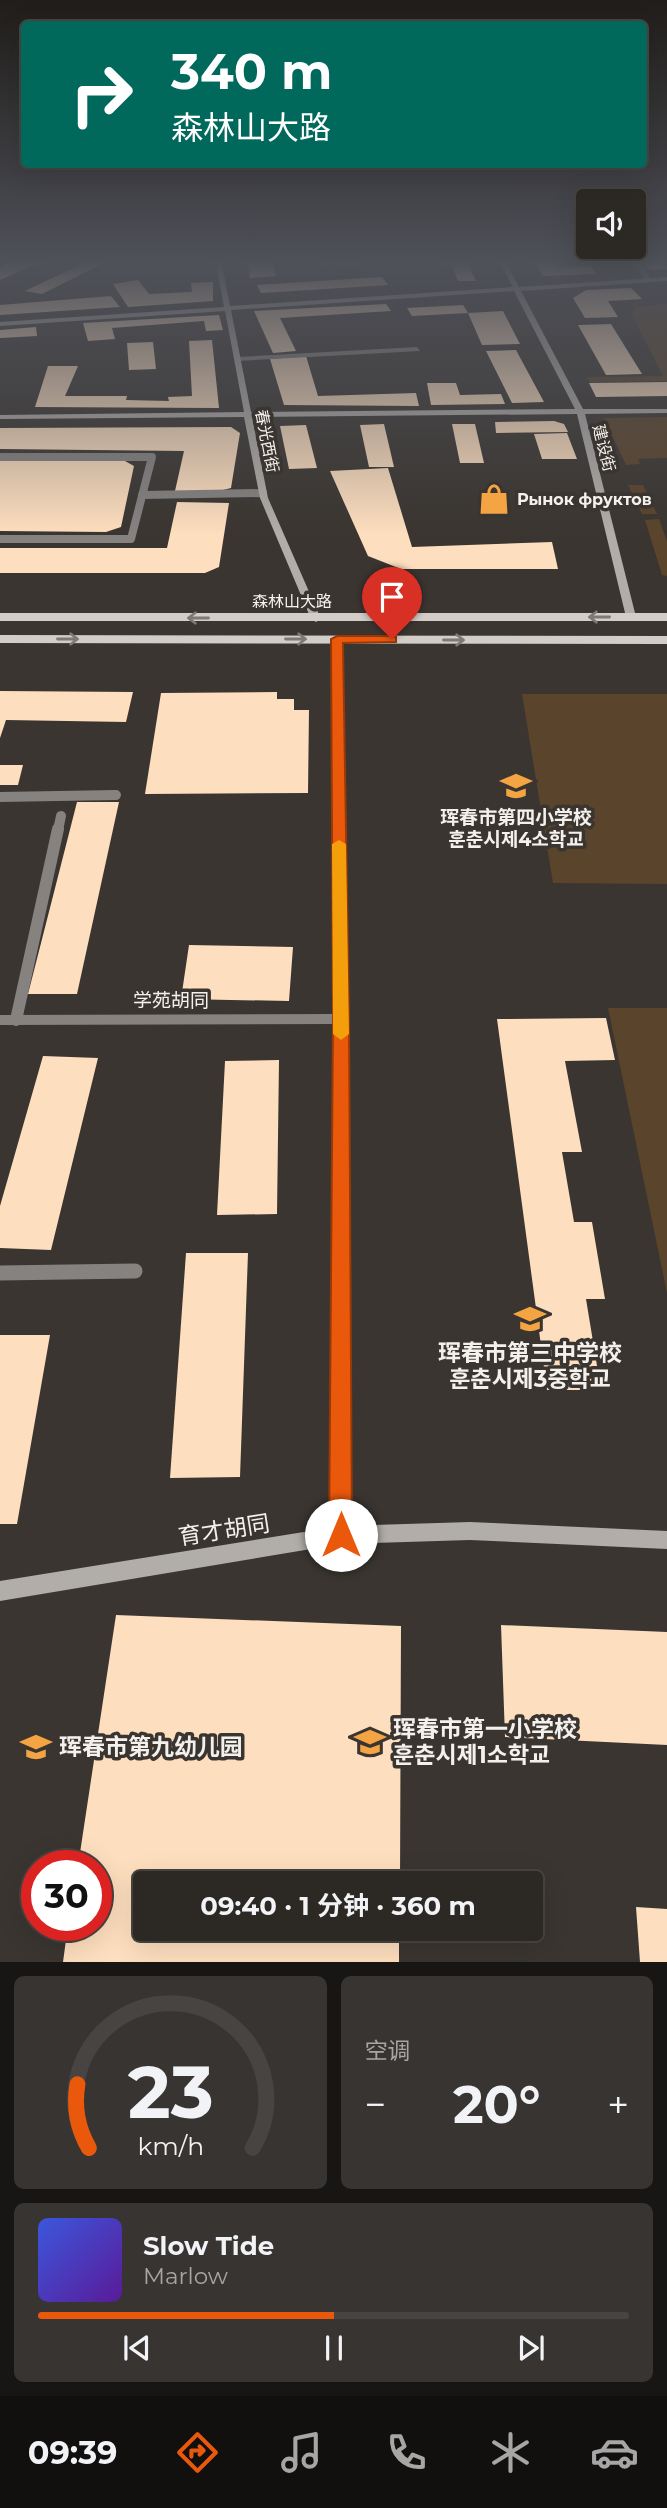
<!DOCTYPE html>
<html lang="zh">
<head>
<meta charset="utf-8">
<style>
	body { margin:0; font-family:Montserrat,"Noto Sans SC","Noto Sans KR",sans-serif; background:#383431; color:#f1f3f6; height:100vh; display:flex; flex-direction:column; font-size:26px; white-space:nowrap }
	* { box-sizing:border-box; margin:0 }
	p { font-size:23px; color:#a6a6a6 }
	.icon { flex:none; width:38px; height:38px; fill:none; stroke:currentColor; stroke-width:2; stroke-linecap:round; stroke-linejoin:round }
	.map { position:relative; height:1962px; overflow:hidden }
	.sheet { display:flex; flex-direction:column; gap:14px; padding:14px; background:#181614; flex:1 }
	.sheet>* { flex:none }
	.top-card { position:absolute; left:21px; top:21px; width:626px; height:147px; border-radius:7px; box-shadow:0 7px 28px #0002,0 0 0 2px #484441; background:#00695c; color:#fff; overflow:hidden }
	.controls { position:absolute; left:576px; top:189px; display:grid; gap:14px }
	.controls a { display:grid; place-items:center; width:70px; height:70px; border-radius:7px; background:#2c2824; box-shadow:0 7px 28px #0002,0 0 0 2px #484441; font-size:35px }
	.speed { position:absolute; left:21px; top:1850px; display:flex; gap:14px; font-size:35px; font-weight:700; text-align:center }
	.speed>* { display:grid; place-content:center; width:91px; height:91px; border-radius:50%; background:#2c2824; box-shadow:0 7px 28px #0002,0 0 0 2px #484441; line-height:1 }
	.speed .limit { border:10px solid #d22; background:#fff; color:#111 }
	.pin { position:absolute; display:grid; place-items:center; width:60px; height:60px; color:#fff; margin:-72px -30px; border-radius:50% 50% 50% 0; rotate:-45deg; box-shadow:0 0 7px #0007 }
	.pin .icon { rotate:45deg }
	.me { position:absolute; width:77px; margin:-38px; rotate:0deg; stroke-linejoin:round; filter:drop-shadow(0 0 5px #0008) }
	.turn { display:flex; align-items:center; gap:24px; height:147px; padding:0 35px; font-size:32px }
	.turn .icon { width:91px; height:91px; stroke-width:2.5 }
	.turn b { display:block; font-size:49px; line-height:60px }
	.big { font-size:52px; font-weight:700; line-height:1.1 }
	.sheet .card { flex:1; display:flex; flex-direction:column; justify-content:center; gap:10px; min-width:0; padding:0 24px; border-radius:10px; background:#383431 }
	.sheet .dial { align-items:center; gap:0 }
	.dial svg { height:182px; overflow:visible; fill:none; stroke:#484441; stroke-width:7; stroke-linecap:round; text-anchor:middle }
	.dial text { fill:#f1f3f6; stroke:none }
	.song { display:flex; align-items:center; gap:21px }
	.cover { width:84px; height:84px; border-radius:10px; background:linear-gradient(135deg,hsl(230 70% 55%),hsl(270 70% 35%)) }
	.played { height:7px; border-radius:4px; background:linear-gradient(90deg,#ea580c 50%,#484441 50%) }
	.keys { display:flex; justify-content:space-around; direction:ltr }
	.heat { display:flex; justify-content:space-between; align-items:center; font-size:38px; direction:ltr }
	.sheet .tiles { flex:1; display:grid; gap:14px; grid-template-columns:1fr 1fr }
	.card:last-child { grid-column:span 2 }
	.trip { position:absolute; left:133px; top:1871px; width:410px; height:70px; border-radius:7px; background:#2c2824; box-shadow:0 7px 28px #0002,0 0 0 2px #484441; font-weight:700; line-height:70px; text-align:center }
	.tabs { display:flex; height:112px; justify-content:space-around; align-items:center; background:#12100e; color:#a6a6a6 }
	.tabs .icon { width:49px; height:49px }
	.tabs .current { color:#ea580c }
	.tabs b { font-size:32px; color:#f1f3f6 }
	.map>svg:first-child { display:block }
	.green { fill:#5a442b }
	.building { fill:#fddebe }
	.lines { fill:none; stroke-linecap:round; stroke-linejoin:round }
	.lane-far4 { stroke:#858280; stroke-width:6 }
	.lane-far3 { stroke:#858280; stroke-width:8 }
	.lane-far2 { stroke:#858280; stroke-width:10 }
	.lane-far1 { stroke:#858280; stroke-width:12 }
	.lane { stroke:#858280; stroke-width:15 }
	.street { fill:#858280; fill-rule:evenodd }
	.secondary { fill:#b1ada8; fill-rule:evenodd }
	.primary { fill:#d3cdc8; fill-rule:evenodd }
	.oneway { stroke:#7f7974 }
	.route { fill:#ea580c; stroke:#983908; stroke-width:2 }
	.slow { fill:#f59e0b }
	.labels { text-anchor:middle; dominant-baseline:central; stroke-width:7; stroke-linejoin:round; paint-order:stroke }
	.far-street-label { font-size:16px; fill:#f4f1ed; stroke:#3a3530 }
	.far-poi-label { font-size:16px; font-weight:bold; fill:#f4f1ed; stroke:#3a3530; text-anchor:start }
	.poi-label { font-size:19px; font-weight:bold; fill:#f4f1ed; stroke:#3a3530 }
	.street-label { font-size:19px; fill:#f4f1ed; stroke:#3a3530 }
	.near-poi-label { font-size:23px; font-weight:bold; fill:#f4f1ed; stroke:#3a3530; text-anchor:start }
	.near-street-label { font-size:23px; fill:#f4f1ed; stroke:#3a3530 }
</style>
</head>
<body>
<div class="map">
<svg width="667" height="1962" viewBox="0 0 667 1962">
	<rect width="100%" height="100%" fill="#3a3530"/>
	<path class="green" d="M667,304V381L590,382L587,377L663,376L632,315L636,307Z
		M667,417V458L638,459L640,464L626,465L604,418Z
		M628,485H643L657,514H642Z
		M659,519L667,541V576L662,575L645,520Z
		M522,694H667V884L553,883Z
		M608,1008H667V1293Z"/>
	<path class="building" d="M20,259H48L0,280V267Z
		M247,259H271L276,276L250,278Z
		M332,259H356L358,265H334Z
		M438,259H466L476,281H458L451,264L441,265Z
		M533,259H556L561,267L591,266L597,274L543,276Z
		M641,259H664L667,269L649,270Z
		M88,261L104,263L42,294L25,291Z
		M382,277L388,285L261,293L257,285Z
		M138,280L149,294L192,292L191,283L213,282V301L128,307L113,284Z
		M631,288L642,299L608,301L618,317L585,318L573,298L586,290Z
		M111,296L120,307L0,315V305Z
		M386,304L391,311L280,318L296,351L273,353L254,311Z
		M463,305L468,313L503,311L520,344L482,345L468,313L412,316L407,308Z
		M219,315L223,330L206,331L204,321L112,328L115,339L88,341L83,323Z
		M611,324L642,374L606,375L578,325Z
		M36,327L37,336L0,338V330Z
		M212,340L219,408L35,407L48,366H78L65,396H127L126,400L169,401L168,397L192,396L189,341Z
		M153,342L156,369L129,370L127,343Z
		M516,350L544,402L512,403L486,351Z
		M306,356L318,396L416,393L419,406L284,405L270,359Z
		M667,382V396L596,397L589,383Z
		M427,383H456L460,395L501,394L505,404L431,405Z
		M554,421L564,424L568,432L496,433L495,422Z
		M384,424L394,467H369L360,425Z
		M452,424H475L484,463H460Z
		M306,425L317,468L289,469L280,426Z
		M231,427L240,433L231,488L219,491H175L184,451L0,449V428Z
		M567,433L577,459H542L534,434Z
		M0,461H125L134,466L121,527L106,532L0,531Z
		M388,468L412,547L552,542L558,569H401L368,556L330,471Z
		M177,502L229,503L219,567L205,573H0V548H167Z
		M0,691L133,692L126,722L6,720L0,738Z
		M277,692V699H294V710H309L308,793L145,794L161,693Z
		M0,765H23L18,785H0Z
		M77,802H119L77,994H28Z
		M189,945L293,947L289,1001L181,999Z
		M606,1018L615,1060L565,1061L582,1152H562L574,1222H592L605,1299H586L601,1390H547L497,1019Z
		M43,1056L98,1058L51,1250L0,1248V1206Z
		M279,1060L277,1214L217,1215L225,1061Z
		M186,1253H248L240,1477L170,1478Z
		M0,1335H50L17,1524H0Z
		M116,1615L401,1626L400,1883H145V1928H399V1962H63L68,1925H96V1866H78Z
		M501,1625L667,1632V1745L505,1737Z
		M636,1907L667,1909V1962H640Z"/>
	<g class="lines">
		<path class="lane-far4" d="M323,259V264
			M635,259L648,280"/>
		<path class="lane-far3" d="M0,457H152L131,539H0
			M142,495L263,493"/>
		<path class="lane-far2" d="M0,797L116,795
			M58,830L61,816"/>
		<path class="lane-far1" d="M16,1020L58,829"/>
		<path class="lane" d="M0,1273L135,1271"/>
		<path class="street" d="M417,347L420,351L238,361L234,359L238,357Z
			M337,636L342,639L348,1019L351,1535L348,1542L341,1544L334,1542L331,1535L334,1024L0,1025V1015L334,1014L332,639Z"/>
		<path class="secondary" d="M215,259H221L230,306L513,287L498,259H504L519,287L667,277V281L521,291L583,409H667V413L585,414L636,617L635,619L626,617L577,414L252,417L268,498L321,619L316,622L311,619L260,498L244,417L0,419V415L244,412L225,311L0,326V322L224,307ZM514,291L575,409L251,412L231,310Z
			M470,1522L667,1531V1549L470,1540L341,1544L0,1601V1581L341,1526Z"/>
		<path class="primary" d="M0,613H667V621H0Z
			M0,635L667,636V644L0,643Z"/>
	</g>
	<defs><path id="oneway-shaft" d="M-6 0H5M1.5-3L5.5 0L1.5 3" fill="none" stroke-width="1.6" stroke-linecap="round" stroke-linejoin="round" transform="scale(1.75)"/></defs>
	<g class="oneway">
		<use href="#oneway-shaft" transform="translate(599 617) rotate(180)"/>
		<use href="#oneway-shaft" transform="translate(198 618) rotate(-180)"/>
		<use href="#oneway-shaft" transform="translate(68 639)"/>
		<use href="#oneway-shaft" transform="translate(296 639)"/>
		<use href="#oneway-shaft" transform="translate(454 640)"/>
	</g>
	<linearGradient id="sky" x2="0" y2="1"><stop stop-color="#201d1a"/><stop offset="0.49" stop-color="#4f5159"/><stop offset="1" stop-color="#4f5159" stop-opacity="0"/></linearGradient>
	<rect width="667" height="534" fill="url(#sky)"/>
	<path class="route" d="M392,636L396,637V642L343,643L349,1019L352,1535L349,1543L341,1546L333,1543L329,1535L333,1019L331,639L337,636Z"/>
	<path class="slow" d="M339,840L346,844L349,1034L341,1040L333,1034L332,844Z"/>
	<defs>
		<symbol id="shop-bare" viewBox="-9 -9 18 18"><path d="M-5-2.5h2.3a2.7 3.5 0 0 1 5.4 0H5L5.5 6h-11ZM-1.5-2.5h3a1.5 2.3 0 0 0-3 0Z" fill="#f4a443" stroke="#3a3530" stroke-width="2.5" paint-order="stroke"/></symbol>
		<symbol id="school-bare" viewBox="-9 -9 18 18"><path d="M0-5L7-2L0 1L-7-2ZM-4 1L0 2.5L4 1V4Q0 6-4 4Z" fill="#f4a443" stroke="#3a3530" stroke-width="2.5" paint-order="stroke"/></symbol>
	</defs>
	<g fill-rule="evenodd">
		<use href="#shop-bare" x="472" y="477" width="44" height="44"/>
		<use href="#school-bare" x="494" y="764" width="44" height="44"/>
		<use href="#school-bare" x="508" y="1297" width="44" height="44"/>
		<use href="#school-bare" x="348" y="1720" width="44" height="44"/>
		<use href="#school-bare" x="14" y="1725" width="44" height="44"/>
	</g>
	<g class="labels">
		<g class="far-street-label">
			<text transform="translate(267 441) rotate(79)">春光西街</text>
			<text transform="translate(604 448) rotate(76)">建设街</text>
			<text x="292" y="601">森林山大路</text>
		</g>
		<g class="far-poi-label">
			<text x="517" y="499">Рынок фруктов</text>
		</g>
		<g class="poi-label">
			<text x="516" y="817">珲春市第四小学校<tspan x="516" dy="22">훈춘시제4소학교</tspan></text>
		</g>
		<g class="street-label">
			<text x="171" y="1000">学苑胡同</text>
		</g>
		<g class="near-poi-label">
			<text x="530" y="1353" text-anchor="middle">珲春市第三中学校<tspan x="530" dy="26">훈춘시제3중학교</tspan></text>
			<text x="393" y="1729">珲春市第一小学校<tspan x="393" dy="26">훈춘시제1소학교</tspan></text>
			<text x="59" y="1747">珲春市第九幼儿园</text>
		</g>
		<g class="near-street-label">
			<text transform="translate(224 1530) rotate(-9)">育才胡同</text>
		</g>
	</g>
</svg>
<div class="controls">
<a><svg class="icon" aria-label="sound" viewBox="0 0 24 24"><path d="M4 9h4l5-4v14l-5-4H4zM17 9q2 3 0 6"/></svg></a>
</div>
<div class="speed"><div class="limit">30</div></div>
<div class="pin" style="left:392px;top:639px;background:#d93025"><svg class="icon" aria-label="arrive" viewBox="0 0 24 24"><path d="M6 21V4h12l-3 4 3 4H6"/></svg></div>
<svg class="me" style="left:341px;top:1535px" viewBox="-20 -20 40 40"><circle r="19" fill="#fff"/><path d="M0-13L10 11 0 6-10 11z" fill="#ea580c"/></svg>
<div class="trip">09:40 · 1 分钟 · 360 m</div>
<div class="top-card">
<div class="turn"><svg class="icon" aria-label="right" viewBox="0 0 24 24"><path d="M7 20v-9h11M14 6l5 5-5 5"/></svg><div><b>340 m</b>森林山大路</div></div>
</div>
</div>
<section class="sheet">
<div class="tiles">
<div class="card dial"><svg viewBox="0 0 100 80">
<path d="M14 69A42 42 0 1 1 86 69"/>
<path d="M14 69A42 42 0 0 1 9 41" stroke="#ea580c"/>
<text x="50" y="56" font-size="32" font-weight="700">23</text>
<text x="50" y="72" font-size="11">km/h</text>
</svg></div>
<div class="card"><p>空调</p>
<div class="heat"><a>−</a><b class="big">20°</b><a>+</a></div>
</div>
<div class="card">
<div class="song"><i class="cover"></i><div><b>Slow Tide</b><p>Marlow</p></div></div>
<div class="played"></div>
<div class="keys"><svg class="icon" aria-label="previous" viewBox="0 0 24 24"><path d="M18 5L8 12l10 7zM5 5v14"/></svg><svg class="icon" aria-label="pause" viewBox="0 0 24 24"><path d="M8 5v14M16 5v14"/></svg><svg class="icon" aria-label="next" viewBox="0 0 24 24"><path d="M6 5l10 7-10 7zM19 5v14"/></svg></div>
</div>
</div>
</section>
<nav class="tabs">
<b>09:39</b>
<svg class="icon current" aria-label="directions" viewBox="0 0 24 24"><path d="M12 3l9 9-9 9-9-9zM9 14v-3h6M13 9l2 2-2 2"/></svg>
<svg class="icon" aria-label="music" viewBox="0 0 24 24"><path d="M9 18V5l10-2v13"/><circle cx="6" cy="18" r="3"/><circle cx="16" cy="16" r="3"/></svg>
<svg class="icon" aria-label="phone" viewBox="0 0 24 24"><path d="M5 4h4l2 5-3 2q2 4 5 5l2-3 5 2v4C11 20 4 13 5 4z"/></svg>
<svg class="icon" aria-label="climate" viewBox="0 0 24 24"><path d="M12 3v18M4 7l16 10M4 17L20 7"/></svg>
<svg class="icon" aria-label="car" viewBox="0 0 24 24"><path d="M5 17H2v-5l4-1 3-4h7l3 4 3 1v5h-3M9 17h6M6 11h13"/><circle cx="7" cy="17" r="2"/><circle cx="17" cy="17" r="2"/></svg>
</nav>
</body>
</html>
